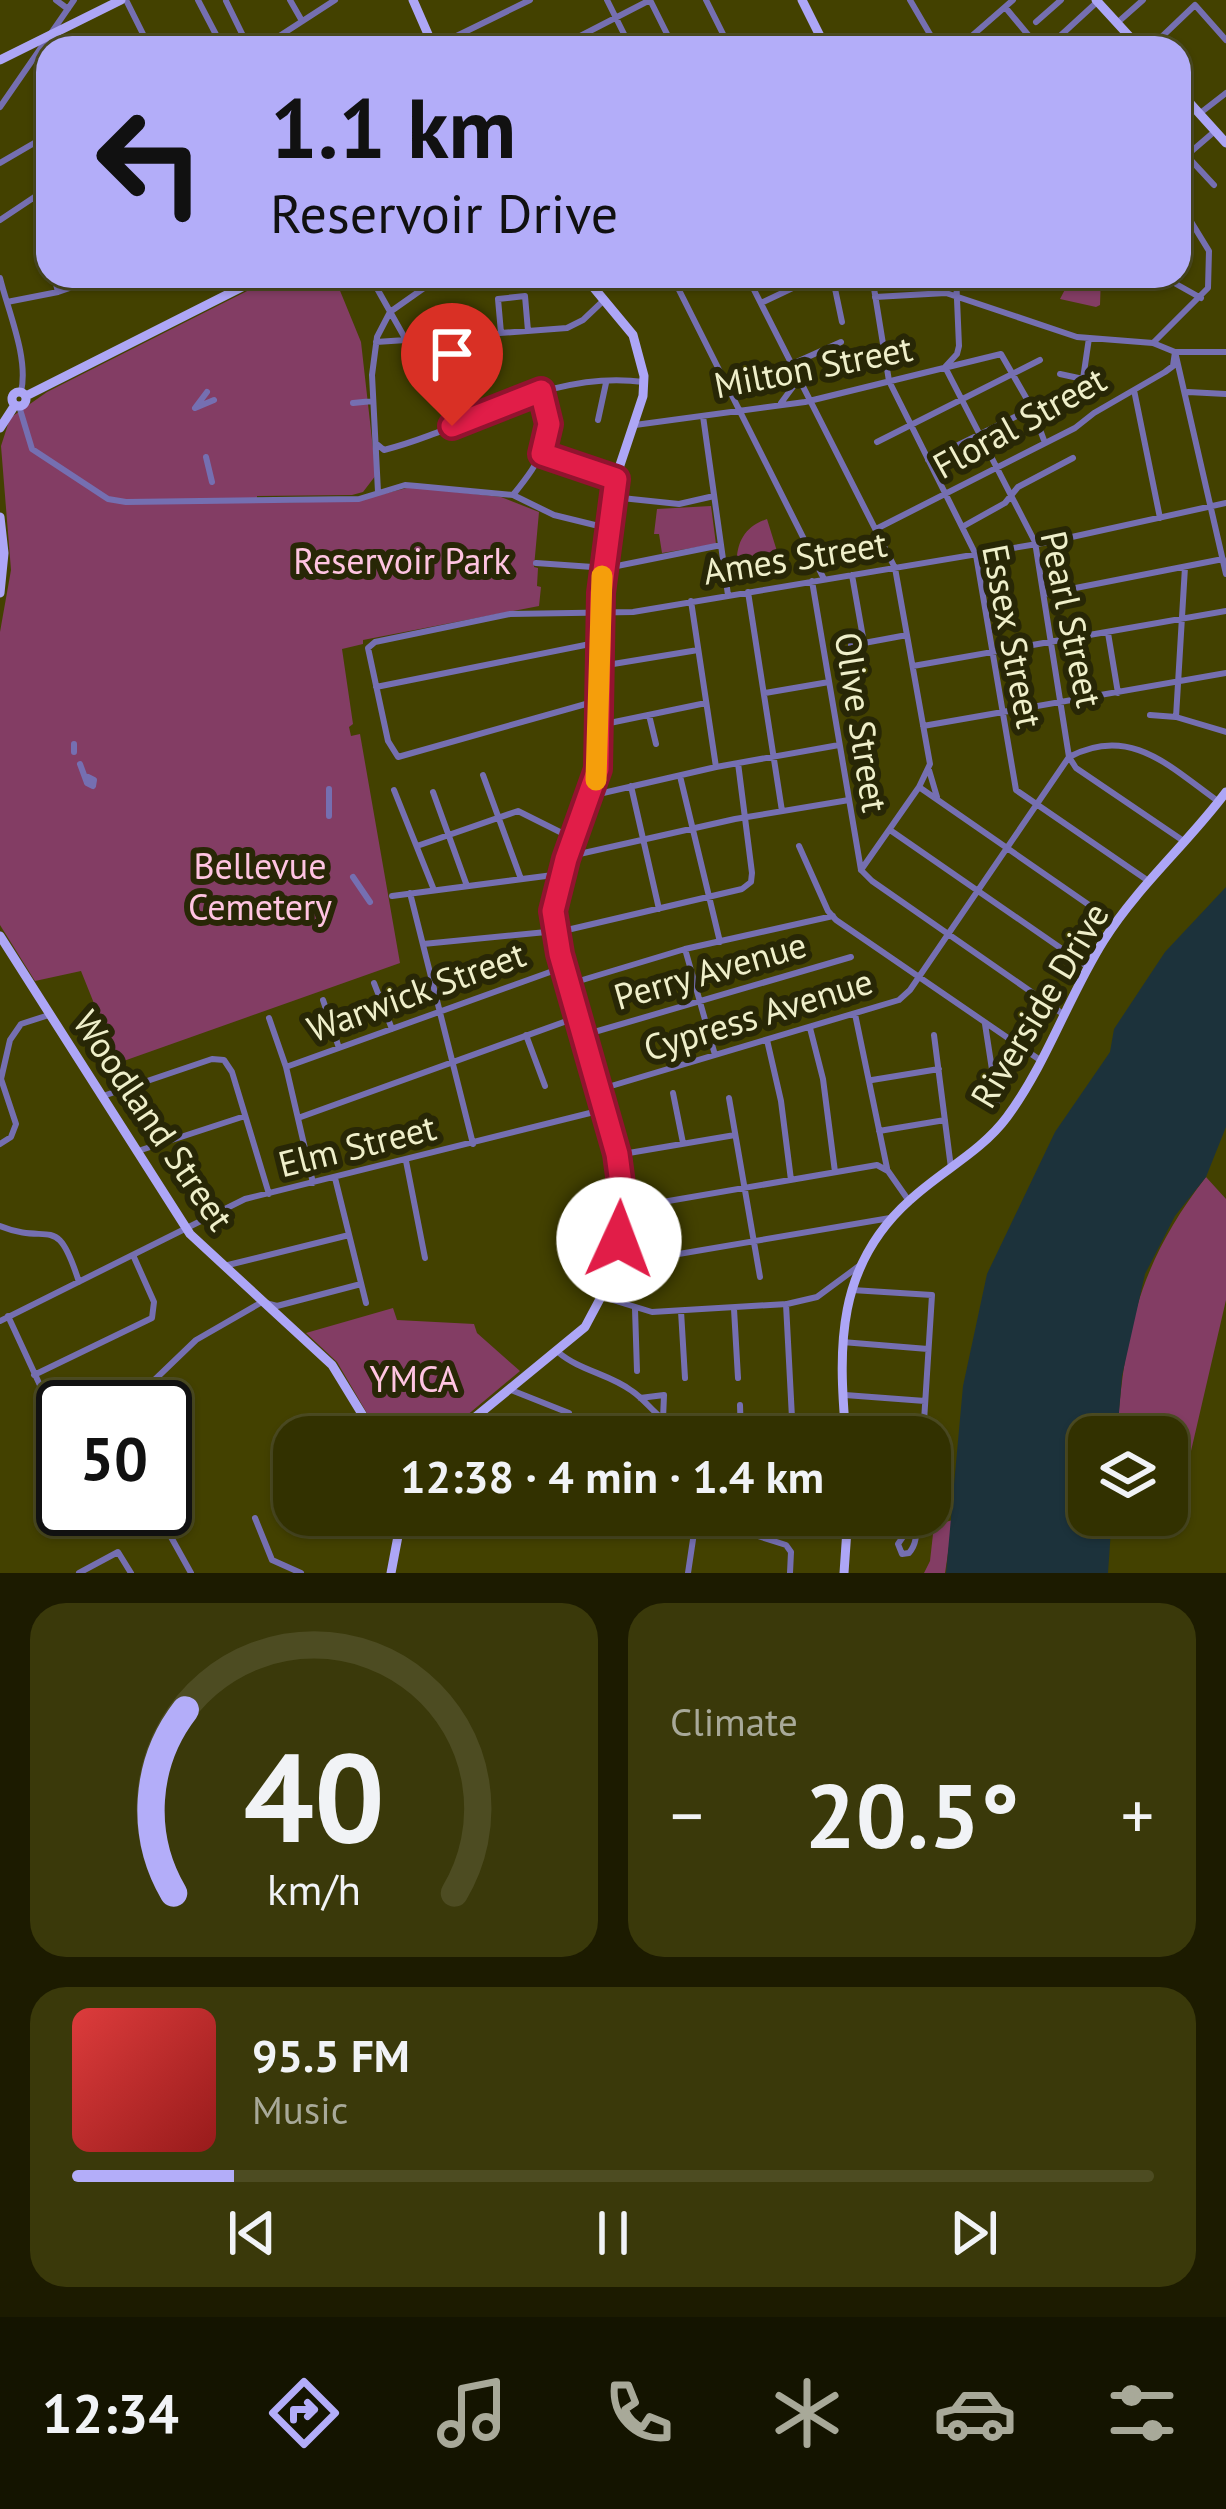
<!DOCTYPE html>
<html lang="en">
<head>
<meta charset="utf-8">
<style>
	body { margin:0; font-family:"PT Sans",sans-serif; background:#3a390a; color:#f1f3f6; height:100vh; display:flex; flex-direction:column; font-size:45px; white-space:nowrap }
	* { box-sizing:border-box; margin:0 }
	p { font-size:39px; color:#a8a999 }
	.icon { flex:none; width:66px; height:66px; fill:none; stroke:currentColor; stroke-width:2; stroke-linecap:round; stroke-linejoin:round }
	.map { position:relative; height:1573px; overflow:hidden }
	.sheet { display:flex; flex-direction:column; gap:30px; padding:30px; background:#1c1b00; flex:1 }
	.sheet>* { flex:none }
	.top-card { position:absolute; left:36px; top:36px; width:1155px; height:252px; border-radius:36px; box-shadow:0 3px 9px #0004,0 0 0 3px #4d4c22; background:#b3adf9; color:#111; overflow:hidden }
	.buttons { position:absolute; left:1068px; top:1416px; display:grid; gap:24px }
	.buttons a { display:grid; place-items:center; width:120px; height:120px; border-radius:24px; background:#323100; box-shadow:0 3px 9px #0004,0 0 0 3px #4d4c22; font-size:60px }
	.speed { position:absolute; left:36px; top:1380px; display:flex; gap:24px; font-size:60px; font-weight:700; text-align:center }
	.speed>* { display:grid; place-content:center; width:156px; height:156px; border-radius:50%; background:#323100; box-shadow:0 3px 9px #0004,0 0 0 3px #4d4c22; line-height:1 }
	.speed .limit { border:6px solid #111; border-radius:18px; background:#fff; color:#111 }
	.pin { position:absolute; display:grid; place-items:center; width:102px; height:102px; color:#fff; margin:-123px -51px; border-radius:50% 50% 50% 0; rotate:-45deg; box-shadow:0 0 12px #0007 }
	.pin .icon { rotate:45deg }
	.me { position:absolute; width:132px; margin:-66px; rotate:2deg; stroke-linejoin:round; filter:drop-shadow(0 0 9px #0008) }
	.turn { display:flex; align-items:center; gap:42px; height:252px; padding:0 36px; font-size:54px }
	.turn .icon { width:156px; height:156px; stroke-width:2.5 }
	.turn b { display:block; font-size:84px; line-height:102px }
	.big { font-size:90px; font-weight:600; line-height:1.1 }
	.sheet .tile { flex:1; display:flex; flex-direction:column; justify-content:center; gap:18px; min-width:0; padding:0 42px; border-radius:36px; background:#3a390a }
	.sheet .dial { align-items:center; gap:0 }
	.dial svg { height:312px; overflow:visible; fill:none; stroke:#4d4c22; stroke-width:7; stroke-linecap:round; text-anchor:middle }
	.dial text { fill:#f1f3f6; stroke:none }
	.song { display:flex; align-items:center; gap:36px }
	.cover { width:144px; height:144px; border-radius:18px; background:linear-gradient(135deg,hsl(0 70% 55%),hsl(0 70% 35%)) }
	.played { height:12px; border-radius:6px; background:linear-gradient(90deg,#b3adf9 15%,#4d4c22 15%) }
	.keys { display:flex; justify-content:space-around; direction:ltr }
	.heat { display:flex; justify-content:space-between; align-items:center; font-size:66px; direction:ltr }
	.sheet .tiles { flex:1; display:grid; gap:30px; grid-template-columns:1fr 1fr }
	.tile:last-child { grid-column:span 2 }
	.trip { position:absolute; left:273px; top:1416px; width:678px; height:120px; border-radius:36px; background:#323100; box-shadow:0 3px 9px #0004,0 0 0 3px #4d4c22; font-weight:600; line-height:120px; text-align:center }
	.tab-bar { display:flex; height:192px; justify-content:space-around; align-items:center; background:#141400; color:#a8a999 }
	.tab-bar .icon { width:84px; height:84px }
	.tab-bar .current { color:#b3adf9 }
	.tab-bar b { font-size:54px; color:#f1f3f6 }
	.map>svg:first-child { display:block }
	.green { fill:#833d64 }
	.water { fill:#1c323b }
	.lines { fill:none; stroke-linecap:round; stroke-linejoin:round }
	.minor { stroke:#756fb1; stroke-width:6 }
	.major { stroke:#ada6f6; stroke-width:9 }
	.route-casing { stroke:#92132f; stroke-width:30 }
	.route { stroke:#e11d48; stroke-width:21 }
	.slow { stroke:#f59e0b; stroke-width:21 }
	.labels { text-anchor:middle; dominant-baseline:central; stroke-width:12; stroke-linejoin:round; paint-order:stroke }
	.street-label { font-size:36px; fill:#efefca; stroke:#282706 }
	.park-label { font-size:36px; fill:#ffc4e1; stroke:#282706 }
</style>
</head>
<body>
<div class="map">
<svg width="1226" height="1573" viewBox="0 0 1226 1573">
	<rect width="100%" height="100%" fill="#434100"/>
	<path class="green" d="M277,276H334L361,342L376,475L363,492L352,495L257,496V503L355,501L411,487L501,497L539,512L534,567L538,568L537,586L541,587L539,606L363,640V644L342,649L353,724L349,727L351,736L360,734L400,963L118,1063L81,971L35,981L0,925V632L11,570L1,446L10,418L47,392Z
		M1072,276H1101L1100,305L1096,307L1060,299Z
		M711,506L716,544L662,553L659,534H654L657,509Z
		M767,519L780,561L737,570C735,545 743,527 767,519Z
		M1206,1177L1226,1199V1300L1188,1464L1167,1462V1437H1117C1124,1331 1140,1262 1206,1177Z
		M393,1308L397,1320L474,1324L477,1333L520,1371L441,1437H381L337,1362L306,1333Z
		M953,1520L945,1573H924L930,1561L934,1525Z"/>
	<path class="water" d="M1226,887V1127L1206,1177L1175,1216L1145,1274L1122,1376L1117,1437H1089V1515H1112L1108,1573H946L963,1386L987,1274L1055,1132L1110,1052L1114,1029L1165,952Z"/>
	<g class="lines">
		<path class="minor" d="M56,0L68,9
			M126,0L150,48
			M198,0L223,48
			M290,0L302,21
			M607,0L631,48
			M650,0L674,48
			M706,0L730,48
			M910,0L938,48
			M226,1L249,48
			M1005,7L1039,48
			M1036,22L1061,0
			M1117,23L1143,0
			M1060,36L1097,2
			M434,47L530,0
			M261,48L335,0
			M557,48L650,0
			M958,48L1013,0
			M1150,48L1195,5L1226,40
			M35,57L48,64
			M0,107L74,0
			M1199,114L1226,93
			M1188,157L1214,185
			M1179,162L1215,131
			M0,163L48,135
			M35,197L48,252
			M0,220L48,188
			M54,276L58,292
			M234,276L241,288
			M370,276L406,340L567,328L583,320L603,301
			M672,276L824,579
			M747,276L895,568L930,764L919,787L1115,923
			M872,276L889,381L976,555L1016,790L1147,880
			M956,276L959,346L957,354L945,367L1035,542L1069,757L1076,768L1185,842
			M1147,276L1169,280L1201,298
			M0,278C8,311 29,358 21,392
			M834,284L842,322
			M815,288L872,278
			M875,297L946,293L1077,337L1153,343L1175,352H1226
			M7,302L58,292L90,281
			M761,303L799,285
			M501,333L498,299L525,296L528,331
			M376,342L406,340
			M1153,343L1208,288L1209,251L1179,202
			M1176,356L1226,574
			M792,364L841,342
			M1060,374L1083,379L1089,338
			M436,384L452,426
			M1134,390L1160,518
			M207,392L195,408L214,400
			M1188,392L1226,394
			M353,403L373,401
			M781,403L798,380
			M19,406L32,449L108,499L126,502L359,499L405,485L417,486L513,495L554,515L607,528
			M703,416L728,595
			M598,420L606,383
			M635,425L805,402L1001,354L1032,408L1045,443
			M877,442L1040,360
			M378,445L384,450C474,427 547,369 644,382
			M542,455L617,479
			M206,457L212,482
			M928,460L1051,399
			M378,492L372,375L377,337L390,312L441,276
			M513,495C543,458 554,439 541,391
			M612,497L679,504L714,496
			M962,527L1005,503L1018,487L1073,458
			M876,529L1075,428L1094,413L1165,372L1173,366L1175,352
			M536,563L607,568L721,545
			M852,575L864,643L907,635
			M812,581L861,870
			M748,592L782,811
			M1045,594L1223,559
			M691,601L716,767
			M1108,633L1118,693
			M851,645L864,643
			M601,666L698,650
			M913,666L1226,611
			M376,687L600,642
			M765,693L829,682
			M600,700L398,757L388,741L368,648L375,642L510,614L633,612L1049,542L1226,503
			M649,715L656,744
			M1150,715L1176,717L1226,732
			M1176,717L1185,567
			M600,725L706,703
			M923,726L1226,673
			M74,744V752
			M80,764L87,783L93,786L94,780L88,777
			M929,770L937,797
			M483,775L521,879
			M680,776L720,942
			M631,786L659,909
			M394,790L434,890
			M433,792L467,886
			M590,796L716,767L839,745
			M329,816V789
			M890,830L1088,967
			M417,846L518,811L574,839
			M799,846L828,911L836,920L1040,1060
			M566,857L735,819L849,800
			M861,870L872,881L1063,1014
			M861,870L919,787
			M353,877L370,902
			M410,893L473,1144
			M392,896L561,874
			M423,944L567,930L742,889L751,882L752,873L738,763
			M685,949L715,1055
			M374,983L392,1029
			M569,984L685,949L833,916
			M323,1000L339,1048
			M855,1014L887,1168
			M269,1018L286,1067L313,1183
			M985,1024L997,1102
			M810,1028L823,1079L835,1172
			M526,1035L545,1086
			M584,1035L851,957
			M934,1035L951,1168
			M767,1040L781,1101L791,1180
			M286,1067L564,967
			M872,1080L939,1069
			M601,1089L899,1000L910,990L1069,757C1131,724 1171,768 1219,802
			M673,1093L683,1143
			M103,1096L212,1059L224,1060L232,1072L269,1194
			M729,1098L760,1277
			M298,1118L578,1017
			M879,1131L945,1120
			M0,1144L11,1137L16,1124L1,1079L10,1040L21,1024L49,1015
			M138,1151L245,1116
			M617,1155L735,1135
			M406,1161L425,1258
			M335,1178L366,1303
			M622,1209L877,1165L888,1171L909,1201
			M0,1226C51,1247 56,1210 79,1282
			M614,1265L890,1218
			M224,1266L349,1235
			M852,1290L932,1295L923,1437
			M603,1297L652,1312L787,1304L817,1297L859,1266
			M786,1304L793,1437
			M635,1309L637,1371
			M734,1309L738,1378
			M681,1311L685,1378
			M8,1316L63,1435
			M0,1321L245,1199L602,1110
			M842,1342L928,1349
			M558,1352C580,1371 610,1374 632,1391C644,1399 652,1411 663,1419L664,1395L640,1398
			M34,1375L152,1318L154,1302L133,1255
			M511,1390L569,1413
			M845,1395L925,1401
			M740,1405L741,1437
			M116,1407L144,1390L196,1340L262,1302L277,1306L361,1284
			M372,1429L410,1424L440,1437
			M916,1515V1518C916,1531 918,1543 909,1553L902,1554L898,1544L916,1518
			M255,1518L272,1560L301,1573
			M635,1525L637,1515
			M171,1537L191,1573
			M79,1573L118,1552L131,1573
			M688,1573L695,1526L705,1519L786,1545L791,1552L790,1573"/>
		<path class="major" d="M413,0L434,48
			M802,0L826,48
			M1096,0L1140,48
			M0,60L121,0
			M1179,91L1226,143
			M12 399a7 7 0 1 1 14 0a7 7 0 1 1-14 0Z
			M26,396L264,276
			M0,428L15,405
			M0,517L4,553L0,593
			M0,936L190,1234L332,1365L376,1437
			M451,1437L585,1327L609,1282L620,1235L622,1191L617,1154L560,954L553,911L566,859L598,769L601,593L606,537L618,471L643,396L644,376L633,335L584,276
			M846,1437C838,1347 836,1266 910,1200C941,1171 981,1152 1007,1117C1047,1063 1068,997 1104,940C1138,886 1188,843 1226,792
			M391,1573L402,1515
			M844,1573L848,1515"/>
	</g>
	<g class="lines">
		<defs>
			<path id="route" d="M452,426L541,391L549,424L542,454L616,479L601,593L598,769L566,859L553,911L560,954L617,1154L622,1191L619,1240"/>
		</defs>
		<use href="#route" class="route-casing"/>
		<use href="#route" class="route"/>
		<path class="slow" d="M596,780L602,576"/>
	</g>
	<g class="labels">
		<g class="street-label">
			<text transform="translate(813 366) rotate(-11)">Milton Street</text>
			<text transform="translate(1019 422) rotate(-29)">Floral Street</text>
			<text transform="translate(795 557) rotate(-9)">Ames Street</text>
			<text transform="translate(1072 619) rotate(78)">Pearl Street</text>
			<text transform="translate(1013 636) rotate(79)">Essex Street</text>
			<text transform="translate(862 722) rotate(81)">Olive Street</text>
			<text transform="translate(710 970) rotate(-16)">Perry Avenue</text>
			<text transform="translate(416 991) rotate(-20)">Warwick Street</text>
			<text transform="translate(1039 1005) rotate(-59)">Riverside Drive</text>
			<text transform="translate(758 1014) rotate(-17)">Cypress Avenue</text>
			<text transform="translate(154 1120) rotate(56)">Woodland Street</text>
			<text transform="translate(357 1145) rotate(-14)">Elm Street</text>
		</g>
		<g class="park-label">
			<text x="402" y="560">Reservoir Park</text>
			<text x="260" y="865">Bellevue<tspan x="260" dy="41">Cemetery</tspan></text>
			<text x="414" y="1378">YMCA</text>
		</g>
	</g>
</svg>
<div class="buttons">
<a><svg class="icon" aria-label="layers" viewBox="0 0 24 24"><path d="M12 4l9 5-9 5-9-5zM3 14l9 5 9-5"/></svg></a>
</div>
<div class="speed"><div class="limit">50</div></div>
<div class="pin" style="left:452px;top:426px;background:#d93025"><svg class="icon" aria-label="arrive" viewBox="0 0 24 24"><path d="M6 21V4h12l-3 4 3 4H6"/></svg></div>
<svg class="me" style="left:619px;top:1240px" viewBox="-20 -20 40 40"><circle r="19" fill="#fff"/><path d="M0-13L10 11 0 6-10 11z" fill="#e11d48"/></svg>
<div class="trip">12:38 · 4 min · 1.4 km</div>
<div class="top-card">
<div class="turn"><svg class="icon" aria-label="left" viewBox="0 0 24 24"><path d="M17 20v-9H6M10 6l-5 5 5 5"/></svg><div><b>1.1 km</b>Reservoir Drive</div></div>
</div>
</div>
<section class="sheet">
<div class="tiles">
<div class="tile dial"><svg viewBox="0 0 100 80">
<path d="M14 69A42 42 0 1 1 86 69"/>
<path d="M14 69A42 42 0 0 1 17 22" stroke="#b3adf9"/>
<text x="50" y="56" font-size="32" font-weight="700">40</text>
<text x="50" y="72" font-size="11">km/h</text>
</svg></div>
<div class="tile"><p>Climate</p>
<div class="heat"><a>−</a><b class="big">20.5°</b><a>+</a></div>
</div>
<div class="tile">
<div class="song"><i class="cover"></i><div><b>95.5 FM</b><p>Music</p></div></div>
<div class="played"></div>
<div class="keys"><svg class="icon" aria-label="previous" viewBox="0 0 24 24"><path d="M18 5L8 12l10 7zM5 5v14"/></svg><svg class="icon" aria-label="pause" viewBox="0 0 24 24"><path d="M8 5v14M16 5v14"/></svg><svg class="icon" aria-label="next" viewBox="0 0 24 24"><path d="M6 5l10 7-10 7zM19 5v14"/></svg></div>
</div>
</div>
</section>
<nav class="tab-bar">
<b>12:34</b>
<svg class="icon current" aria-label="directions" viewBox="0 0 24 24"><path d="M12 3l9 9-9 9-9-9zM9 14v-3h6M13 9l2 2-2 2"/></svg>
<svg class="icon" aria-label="music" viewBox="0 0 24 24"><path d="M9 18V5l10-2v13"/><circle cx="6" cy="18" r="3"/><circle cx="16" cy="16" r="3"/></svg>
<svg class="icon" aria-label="phone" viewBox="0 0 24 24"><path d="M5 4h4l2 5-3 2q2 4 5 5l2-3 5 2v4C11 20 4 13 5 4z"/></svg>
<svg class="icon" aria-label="climate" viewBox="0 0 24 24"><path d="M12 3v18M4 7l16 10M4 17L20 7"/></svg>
<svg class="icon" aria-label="car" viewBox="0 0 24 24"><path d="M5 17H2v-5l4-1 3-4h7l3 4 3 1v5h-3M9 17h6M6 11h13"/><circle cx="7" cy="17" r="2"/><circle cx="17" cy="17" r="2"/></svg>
<svg class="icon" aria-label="filters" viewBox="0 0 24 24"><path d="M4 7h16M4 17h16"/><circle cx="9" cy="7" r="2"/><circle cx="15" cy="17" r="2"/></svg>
</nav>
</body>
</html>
